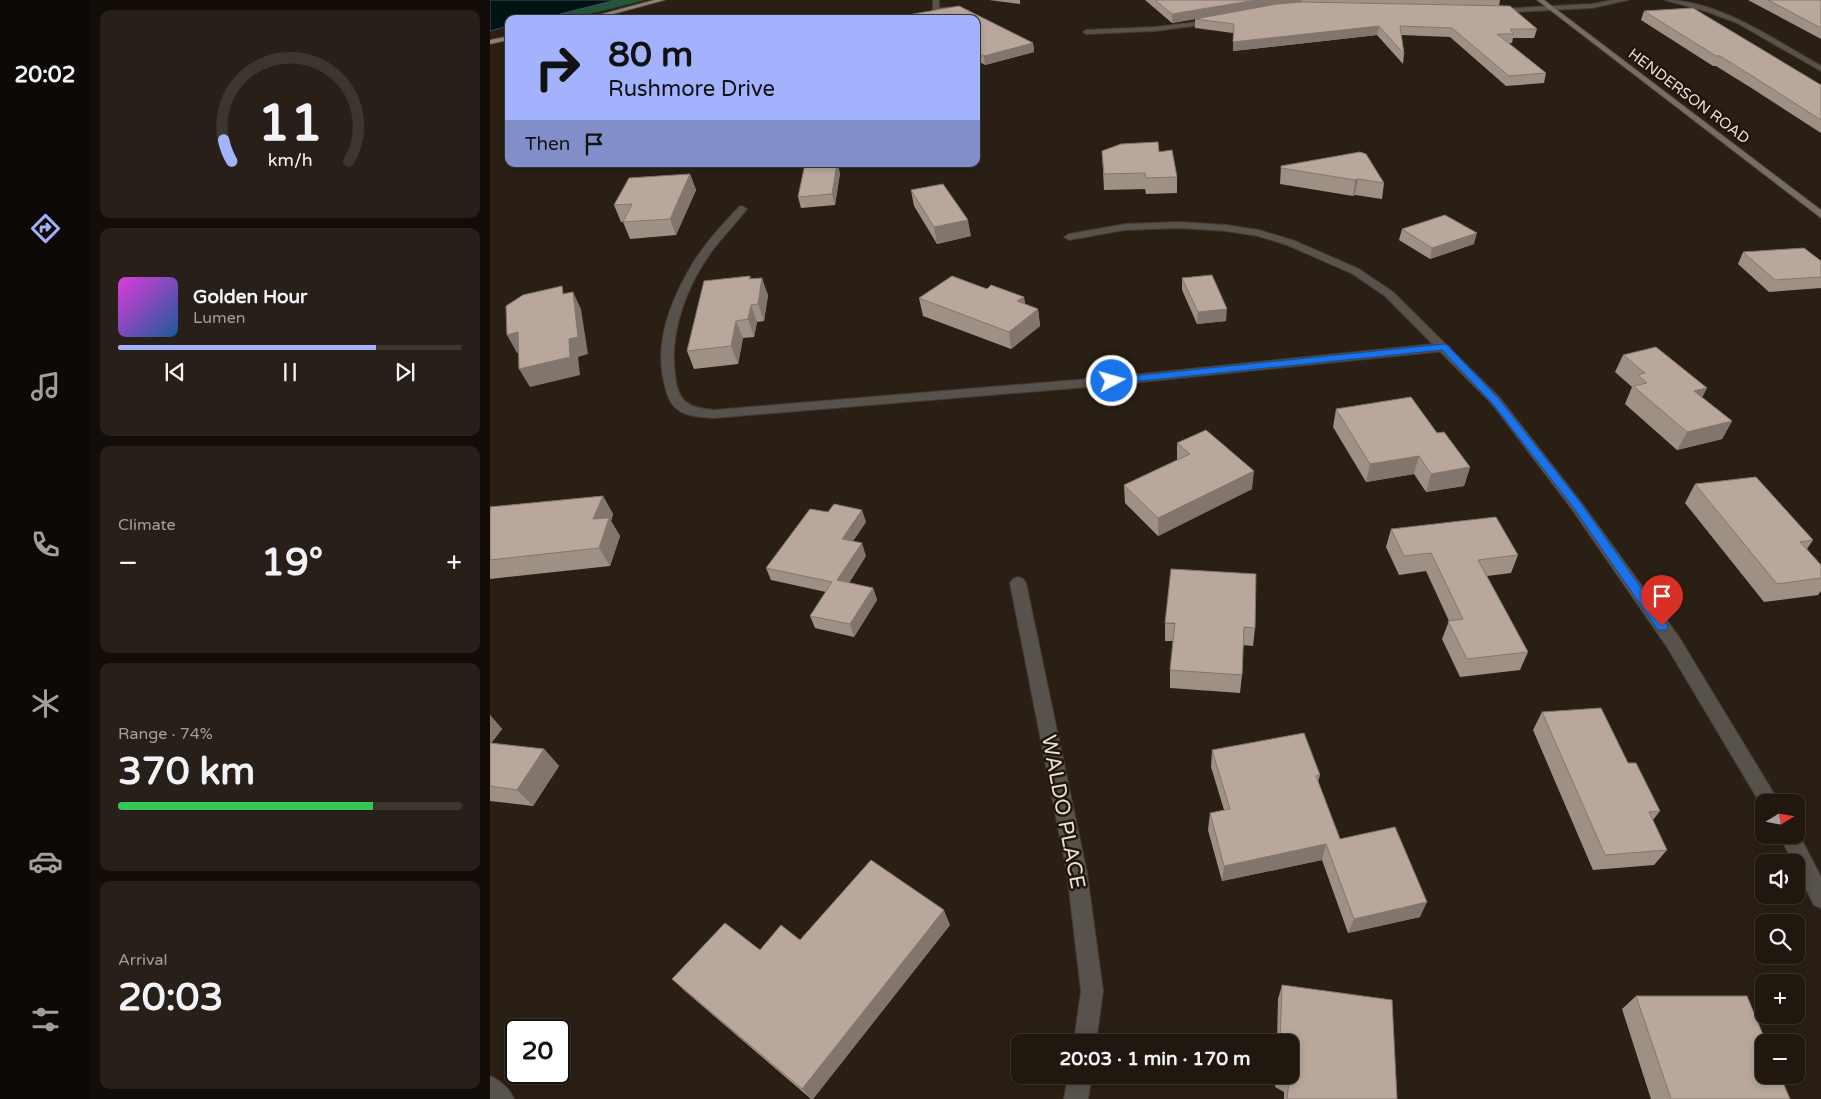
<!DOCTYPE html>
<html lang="en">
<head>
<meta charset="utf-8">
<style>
	body { margin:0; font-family:"Varela Round",sans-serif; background:#282018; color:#f1f3f6; height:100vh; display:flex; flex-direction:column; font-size:19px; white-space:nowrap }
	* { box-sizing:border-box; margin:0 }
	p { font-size:16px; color:#a29f9e }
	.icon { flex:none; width:28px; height:28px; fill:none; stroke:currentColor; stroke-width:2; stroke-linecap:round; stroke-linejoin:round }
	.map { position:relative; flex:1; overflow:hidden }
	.side { display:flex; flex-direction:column; gap:10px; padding:10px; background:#120d08; width:400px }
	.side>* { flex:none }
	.guide { position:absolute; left:15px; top:15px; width:475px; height:152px; border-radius:10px; box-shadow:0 2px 8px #0003,0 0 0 1px #3d362f; background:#a2b2fd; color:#111; overflow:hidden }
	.needle { width:32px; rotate:79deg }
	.tools { position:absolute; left:1265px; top:794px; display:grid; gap:10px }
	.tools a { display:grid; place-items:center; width:50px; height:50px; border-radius:10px; background:#20170f; box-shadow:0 2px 8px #0003,0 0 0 1px #3d362f; font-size:25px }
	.speed { position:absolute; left:15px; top:1019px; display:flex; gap:10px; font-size:25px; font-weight:700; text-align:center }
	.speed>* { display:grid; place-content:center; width:65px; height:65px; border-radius:50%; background:#20170f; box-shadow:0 2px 8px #0003,0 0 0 1px #3d362f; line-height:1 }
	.speed .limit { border:2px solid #111; border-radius:8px; background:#fff; color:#111 }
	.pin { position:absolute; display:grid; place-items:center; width:42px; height:42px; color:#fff; margin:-51px -21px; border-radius:50% 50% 50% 0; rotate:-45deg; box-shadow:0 0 5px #0007 }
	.pin .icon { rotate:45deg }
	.me { position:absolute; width:55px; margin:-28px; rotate:84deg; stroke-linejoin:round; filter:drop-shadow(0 0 4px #0008) }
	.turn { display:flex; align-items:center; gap:18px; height:105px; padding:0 20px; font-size:22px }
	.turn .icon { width:65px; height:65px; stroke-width:2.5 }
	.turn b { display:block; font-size:35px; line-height:42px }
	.then { display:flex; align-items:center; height:48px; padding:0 20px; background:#0003; gap:10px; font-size:19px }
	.big { font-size:38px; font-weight:700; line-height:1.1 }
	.side .widget { flex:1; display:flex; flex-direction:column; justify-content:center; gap:8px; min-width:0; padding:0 18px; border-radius:10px; background:#282018 }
	.side .dial { align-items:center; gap:0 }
	.dial svg { height:130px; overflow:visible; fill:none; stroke:#3d362f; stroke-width:7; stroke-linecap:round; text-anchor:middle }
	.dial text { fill:#f1f3f6; stroke:none }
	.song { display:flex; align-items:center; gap:15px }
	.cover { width:60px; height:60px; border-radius:8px; background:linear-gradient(135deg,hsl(300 70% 55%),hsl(210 70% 35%)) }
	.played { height:5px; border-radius:2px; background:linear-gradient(90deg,#a2b2fd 75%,#3d362f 75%) }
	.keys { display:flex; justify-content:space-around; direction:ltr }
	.heat { display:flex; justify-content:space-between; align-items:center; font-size:28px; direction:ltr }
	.charge { height:8px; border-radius:4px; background:linear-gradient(90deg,#34c759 74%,#3d362f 0) }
	.trip { position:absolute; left:521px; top:1034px; width:288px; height:50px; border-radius:10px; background:#20170f; box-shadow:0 2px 8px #0003,0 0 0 1px #3d362f; font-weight:700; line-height:50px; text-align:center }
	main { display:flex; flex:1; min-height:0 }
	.tabs { display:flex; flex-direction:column; width:90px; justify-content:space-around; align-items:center; background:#0d0906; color:#a29f9e }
	.tabs .icon { width:35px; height:35px }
	.tabs .active { color:#a2b2fd }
	.tabs b { font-size:22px; color:#f1f3f6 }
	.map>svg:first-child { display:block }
	.forest { fill:#215638 }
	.water { fill:#021313; stroke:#47504e }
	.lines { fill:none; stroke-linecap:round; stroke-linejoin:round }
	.lane-casing { stroke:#453a30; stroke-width:2 }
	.street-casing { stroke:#453a30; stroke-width:2 }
	.secondary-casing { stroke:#453a30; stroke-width:2 }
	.primary-casing { stroke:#453a30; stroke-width:2 }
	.lane { fill:#58524c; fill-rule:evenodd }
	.street { fill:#58524c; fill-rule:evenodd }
	.secondary { fill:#766d64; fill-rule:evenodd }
	.primary { fill:#8d8276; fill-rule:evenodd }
	.wall { fill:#9f9086 }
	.shaded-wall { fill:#82756d }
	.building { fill:#b9a79c; stroke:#82756d }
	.route { fill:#1a73e8; stroke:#114b97 }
	.labels { text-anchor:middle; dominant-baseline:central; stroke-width:5; stroke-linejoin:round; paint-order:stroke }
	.far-street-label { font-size:15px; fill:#e8e0d9; stroke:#20160b }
	.near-street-label { font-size:21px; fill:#e8e0d9; stroke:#20160b }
</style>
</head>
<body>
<main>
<nav class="tabs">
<b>20:02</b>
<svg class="icon active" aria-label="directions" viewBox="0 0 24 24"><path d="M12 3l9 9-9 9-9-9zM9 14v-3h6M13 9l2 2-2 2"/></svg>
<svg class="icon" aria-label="music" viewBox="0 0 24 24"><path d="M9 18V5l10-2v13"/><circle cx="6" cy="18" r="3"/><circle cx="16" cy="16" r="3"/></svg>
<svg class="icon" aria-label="phone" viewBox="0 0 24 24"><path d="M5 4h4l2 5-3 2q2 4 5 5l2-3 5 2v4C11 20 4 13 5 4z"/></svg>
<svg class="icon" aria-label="climate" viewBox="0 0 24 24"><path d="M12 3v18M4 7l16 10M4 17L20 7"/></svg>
<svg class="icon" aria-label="car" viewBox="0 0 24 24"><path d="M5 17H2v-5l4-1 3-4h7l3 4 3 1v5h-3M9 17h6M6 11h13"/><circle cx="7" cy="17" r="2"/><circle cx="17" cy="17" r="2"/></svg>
<svg class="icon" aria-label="filters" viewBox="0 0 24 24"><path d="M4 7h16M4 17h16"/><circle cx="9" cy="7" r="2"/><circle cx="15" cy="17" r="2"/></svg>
</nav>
<section class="side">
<div class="widget dial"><svg viewBox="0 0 100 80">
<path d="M14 69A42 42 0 1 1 86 69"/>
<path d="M14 69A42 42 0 0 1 9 56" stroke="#a2b2fd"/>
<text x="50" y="56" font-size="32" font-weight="700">11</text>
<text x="50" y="72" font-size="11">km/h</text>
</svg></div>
<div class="widget">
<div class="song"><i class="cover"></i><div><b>Golden Hour</b><p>Lumen</p></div></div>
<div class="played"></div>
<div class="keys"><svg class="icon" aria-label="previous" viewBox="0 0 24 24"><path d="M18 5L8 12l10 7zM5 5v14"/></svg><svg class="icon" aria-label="pause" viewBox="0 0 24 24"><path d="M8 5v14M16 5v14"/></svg><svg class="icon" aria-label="next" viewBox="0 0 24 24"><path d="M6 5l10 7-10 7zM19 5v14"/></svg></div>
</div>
<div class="widget"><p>Climate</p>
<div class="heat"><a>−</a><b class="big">19°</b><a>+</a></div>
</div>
<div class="widget"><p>Range · 74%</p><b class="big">370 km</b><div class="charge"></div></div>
<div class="widget"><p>Arrival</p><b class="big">20:03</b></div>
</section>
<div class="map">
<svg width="1331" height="1099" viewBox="0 0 1331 1099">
	<rect width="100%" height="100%" fill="#2a1f14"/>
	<path class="forest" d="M126,0H156L80,19H50Z"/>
	<path class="water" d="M0,0H126L50,19H19V26L0,31Z"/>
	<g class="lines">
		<defs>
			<path id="lane" d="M443,0H449V8L466,7L469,9L466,11H443Z
				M252,206L257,209C247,222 235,234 225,247C198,282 179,330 185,375C188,402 198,408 224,410L622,377L954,343L960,347L954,351L622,385L224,418C212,417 197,417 187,409C180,404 177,395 175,386C163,344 181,299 203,263C216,242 232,225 249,207Z"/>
			<path id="street" d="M1124,0H1138L1102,8L1006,13L1003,11L1006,9L1102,4Z
				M1175,0C1229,0 1285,40 1331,66V71L1247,23L1218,12Z
				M724,20L726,21V23L665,31L596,34L593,32L596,30L665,27Z
				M690,222L736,225L769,230L805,241L869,269L903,292L1010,398L1091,502L1189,637L1289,802H1274L1273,808L1177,647L1081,508L1002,404L895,296L861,273L797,245L768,236L736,231L690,228L635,230L579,240L574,237L579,234L635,224Z
				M528,577L533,579L536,583L597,873L613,991L606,1042H584L591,991L577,873L520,583L523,579Z
				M1306,829L1331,877V908L1324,905L1306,870V862H1303L1289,835H1306Z
				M578,1075H602L598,1099H574Z
				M0,1076C11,1081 19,1088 24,1099H0Z"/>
			<path id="secondary" d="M1047,0H1054L1331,210V218Z"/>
			<path id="primary" d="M164,0H175L105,19H93Z
				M19,36V40L0,44V40Z"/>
		</defs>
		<use href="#lane" class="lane-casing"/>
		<use href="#street" class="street-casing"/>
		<use href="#secondary" class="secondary-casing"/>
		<use href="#primary" class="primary-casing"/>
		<use href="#lane" class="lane"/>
		<use href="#street" class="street"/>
		<use href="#secondary" class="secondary"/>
		<use href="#primary" class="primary"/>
	</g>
	<path class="wall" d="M499,0H530V4Z
		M655,0H1010L1009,6L1047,29L1044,38H1023L1022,43H1019L1056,73L1054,83L1016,86L960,37L911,35L914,54L913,64L887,35L743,51V33L705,28V19L682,23Z
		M1258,0H1331V39Z
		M469,6L543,43L544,52L495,65L488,61H486V19H412V16Z
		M1154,11L1331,85V133L1263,89L1226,66H1223L1151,20Z
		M612,151L669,152L687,177V193L656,194L655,189L614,190Z
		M791,166L894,183L892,199L865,195L863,196L790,184Z
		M350,173L345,205L311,208L308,197Z
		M200,174L206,190L186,235L140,239L133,222H131L124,205Z
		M421,190L481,236L447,244L424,206Z
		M912,229L984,244L940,259L909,240Z
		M1253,252L1331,261V288L1279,292L1248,264Z
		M260,276L261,279L278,295L274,321L267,322L264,337L253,338L248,364L204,369L197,351Z
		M692,278L736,321L707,324L692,290Z
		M497,289L534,297L535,304L548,309L550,326L521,349L433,316L429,298Z
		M1133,355L1212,397L1242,421L1232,439L1187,450L1135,404L1142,387L1125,372Z
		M846,409L947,433L980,467L974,486L936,492L924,474L876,482L843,427Z
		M687,443L762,489L668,536L635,503L634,485L687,460Z
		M1205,484L1323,540L1317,549L1331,565V591L1328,595L1274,602L1195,503Z
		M113,496L123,514L121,521L130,536L120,566L0,579V507Z
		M376,522L363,541L376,556L359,583L383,588L387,600L364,637L325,628L320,616L336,592L281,580L276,568Z
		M901,529L1028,555L1021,573L997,576L1038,652L1030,670L970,677L952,639L959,621L936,571L909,575L896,547Z
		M675,623L765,628L763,646L753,645L752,675L750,693L680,688V670L683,641H675Z
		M1052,712L1138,763L1170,811L1163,820L1177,850L1164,865L1103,870L1043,730Z
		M0,715L12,729L1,743L54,749L69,766L43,806L0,801Z
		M722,750L830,775L828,782L850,839L930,917L858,933L832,860L732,881L718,830L720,813L734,810L721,767Z
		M460,925L323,1099H321L196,992L182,979L270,950L310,940Z
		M792,985L907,1099H794V1092L785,1087L786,1075H800V1042H787L788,999Z
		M1146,996L1300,1099H1161L1132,1009Z"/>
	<path class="shaded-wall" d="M766,0H811V3L705,19L682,23V14Z
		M889,26L887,35L743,51V42Z
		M543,43L544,52L495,65L494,56Z
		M486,52H487L488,61H486Z
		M347,164H348L350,173L345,205L342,194Z
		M200,174L206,190L186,235L180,219Z
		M868,179L865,195L863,196L865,180Z
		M478,220L481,236L447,244L444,227Z
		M987,233L984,244L940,259L942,248Z
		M272,278L278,295L274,321L268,304Z
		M83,292L91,309L98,354L88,357L90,375L40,387L29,369L79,339Z
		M534,297L536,314L527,301Z
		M261,305L267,322L264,337L258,319Z
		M548,309L550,326L521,349L519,332Z
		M737,309L736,321L707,324L708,312Z
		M246,321L253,338L248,364L241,346Z
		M28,332L38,350L27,353L17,335Z
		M1217,388L1208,406L1204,391Z
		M1242,421L1232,439L1187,450L1197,432Z
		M929,456L924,474L876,482L880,464Z
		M980,467L974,486L936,492L941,474Z
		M764,471L762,489L668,536V518Z
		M113,496L123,514L121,521L130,536L120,566L109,548L103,519Z
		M372,510L376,522L356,551L352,539Z
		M372,543L376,556L352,593L347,580Z
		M383,588L387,600L364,637L360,624Z
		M0,715L12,729L0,745Z
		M54,749L69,766L43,806L27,790Z
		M836,844L832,860L732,881L734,866Z
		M937,902L930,917L858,933L864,919Z
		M454,910L460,925L323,1099H321L312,1089Z"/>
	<path class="building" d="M665,0H766L682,14Z
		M1278,0H1331V28Z
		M812,2L1020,6L1047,29H1020L1024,34H1007L1056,73L1019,76L962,28L910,26L914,54L889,26L743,42L744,24L705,19L787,4Z
		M469,6L543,43L494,56L486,52V19H416L412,16Z
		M1203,8L1331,85V120L1267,79L1230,56H1226L1154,11Z
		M122,15L129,19H108Z
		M668,142L669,152L682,150L687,177L656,178L655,173L614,174L612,151L631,144Z
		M870,152L876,154L894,183L868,179L865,180L791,168V166Z
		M315,164H347L342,194L308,197Z
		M200,174L180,219L133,222L142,204L124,205L139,178Z
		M453,184L478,220L444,227L421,190Z
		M955,215L987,233L942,248L912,229Z
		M1314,248L1331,261V277L1285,280L1253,252Z
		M722,275L737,309L708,312L692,278Z
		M260,276L259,279L272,278L268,304L261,305L258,319L246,321L241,346L197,351L214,281Z
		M462,276L497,289L501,285L534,297L527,301L548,309L519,332L429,298Z
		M72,286L73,294L83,292L88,337L79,339L80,357L29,369L28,332L17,335L16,306L33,295Z
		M1166,347L1217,388L1204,391L1242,421L1197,432L1143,386L1157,383L1148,375L1155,373L1133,355Z
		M921,397L947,433L954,432L980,467L941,474L929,456L880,464L846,409Z
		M716,430L764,471L668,518L634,485L700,454L687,443Z
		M1266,477L1323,540L1310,542L1331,565V578L1287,584L1205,484Z
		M113,496L103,519L119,518L109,548L0,560V507Z
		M344,504L372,510L352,539L372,543L347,580L383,588L360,624L320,616L342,582L276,568L320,509L338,512Z
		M1006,517L1028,555L988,560L1038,652L977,659L958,621L973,619L941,553L914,556L901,529Z
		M681,569L766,574L765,628L754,627L752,675L680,670L685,623H675Z
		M1111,708L1138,763H1146L1170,811L1159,812L1177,850L1115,855L1052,712Z
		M814,733L830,775L826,776L850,839L905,827L937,902L864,919L836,844L734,866L720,813L740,809L722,750Z
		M0,743L54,749L27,790L0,786Z
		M381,860L454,910L312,1089L182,979L235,923L270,950L291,925L310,940Z
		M792,985L902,1000L907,1099H797L799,1081L789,1076V1075H800V1042H790Z
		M1146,996H1257L1276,1042H1274V1075H1290L1300,1099H1181Z"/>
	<path class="route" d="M954,344L957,345L1009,399L1090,502L1176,623L1178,626L1176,630H1168L1083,507L1002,403L952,350L622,384L617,381L622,378Z"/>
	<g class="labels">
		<g class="far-street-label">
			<text transform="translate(1199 96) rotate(37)">HENDERSON ROAD</text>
		</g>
		<g class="near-street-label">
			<text transform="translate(573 812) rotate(79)">WALDO PLACE</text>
		</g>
	</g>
</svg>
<div class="tools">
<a><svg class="needle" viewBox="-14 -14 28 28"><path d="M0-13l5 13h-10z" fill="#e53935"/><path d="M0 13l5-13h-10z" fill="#a29f9e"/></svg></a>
<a><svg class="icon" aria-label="sound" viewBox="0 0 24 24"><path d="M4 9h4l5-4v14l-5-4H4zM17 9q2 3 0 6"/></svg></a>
<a><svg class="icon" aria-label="search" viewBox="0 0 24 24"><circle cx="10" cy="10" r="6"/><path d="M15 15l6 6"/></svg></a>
<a>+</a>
<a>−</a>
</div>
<div class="speed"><div class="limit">20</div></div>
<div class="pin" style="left:1172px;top:626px;background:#d93025"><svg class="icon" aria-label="arrive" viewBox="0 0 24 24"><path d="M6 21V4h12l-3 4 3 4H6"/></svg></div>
<svg class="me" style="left:622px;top:381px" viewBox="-20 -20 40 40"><circle r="17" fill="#1a73e8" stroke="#fff" stroke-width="3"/><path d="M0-11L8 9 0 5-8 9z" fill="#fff"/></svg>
<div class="trip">20:03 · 1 min · 170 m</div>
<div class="guide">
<div class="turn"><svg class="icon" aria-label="right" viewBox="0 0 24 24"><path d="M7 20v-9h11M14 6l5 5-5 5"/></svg><div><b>80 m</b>Rushmore Drive</div></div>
<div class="then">Then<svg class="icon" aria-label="arrive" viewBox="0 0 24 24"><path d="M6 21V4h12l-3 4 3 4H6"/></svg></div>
</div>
</div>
</main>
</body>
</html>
